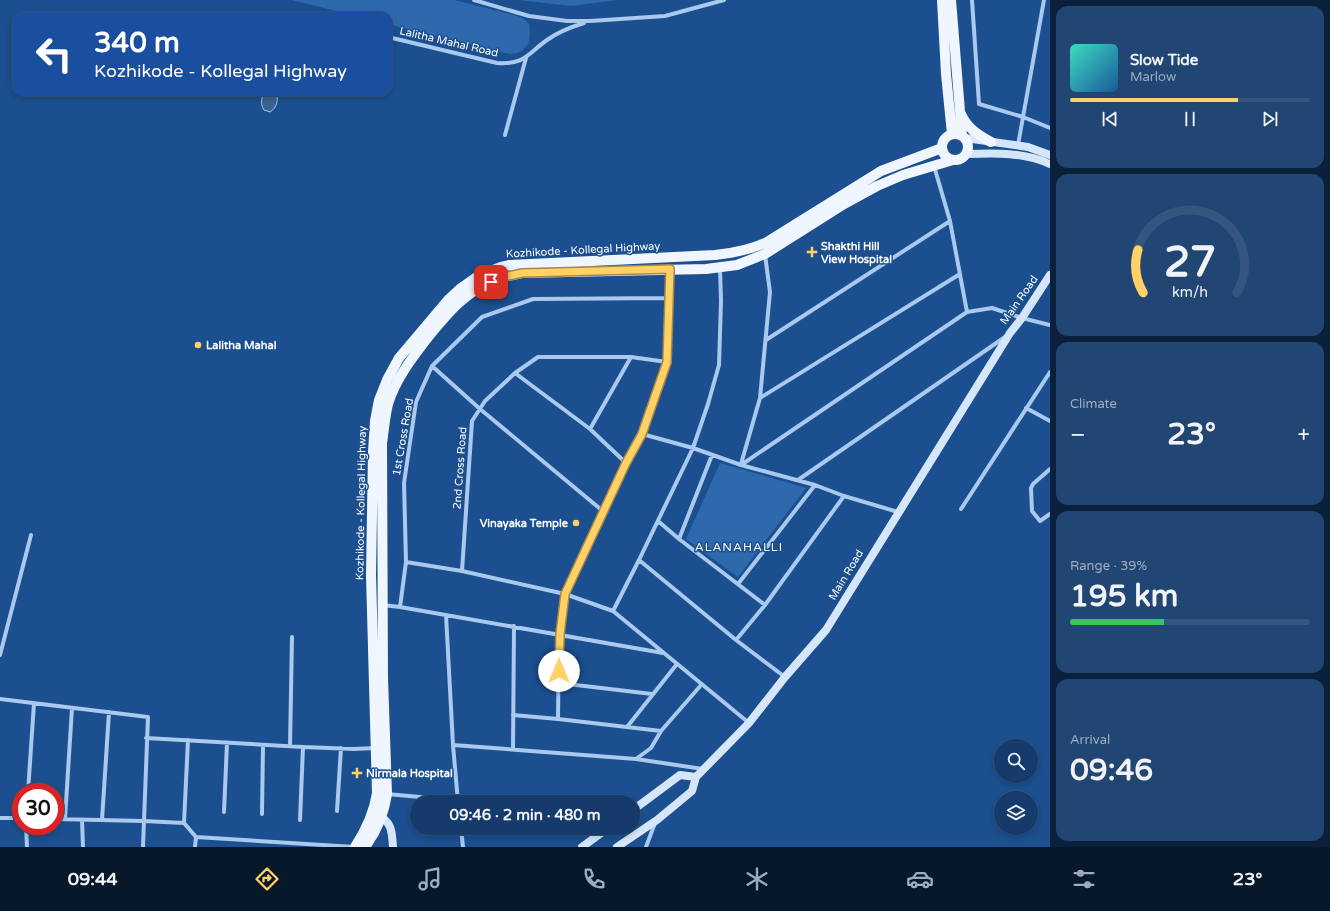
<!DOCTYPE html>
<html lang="en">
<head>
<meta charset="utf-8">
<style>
	body { margin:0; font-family:"Varela Round",sans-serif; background:#214673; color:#f1f3f6; height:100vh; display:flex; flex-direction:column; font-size:15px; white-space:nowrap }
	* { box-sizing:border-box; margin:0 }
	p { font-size:13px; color:#9dadc1 }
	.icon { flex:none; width:22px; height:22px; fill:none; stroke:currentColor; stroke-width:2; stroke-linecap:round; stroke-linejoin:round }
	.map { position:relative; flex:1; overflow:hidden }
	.panel { display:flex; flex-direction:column; gap:6px; padding:6px; background:#0b203b; width:280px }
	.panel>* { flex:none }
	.hud { position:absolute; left:12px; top:12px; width:380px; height:84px; border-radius:12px; box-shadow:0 2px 6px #0003,0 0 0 1px #33557e; background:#1a4fa0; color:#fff; overflow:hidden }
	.fabs { position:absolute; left:994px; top:739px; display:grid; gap:8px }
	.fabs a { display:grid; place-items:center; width:44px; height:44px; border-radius:50%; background:#143b6b; box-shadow:0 2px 6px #0003,0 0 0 1px #33557e; font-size:20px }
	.speed { position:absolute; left:12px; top:783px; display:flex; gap:8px; font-size:20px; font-weight:700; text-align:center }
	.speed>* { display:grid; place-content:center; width:52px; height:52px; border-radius:50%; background:#143b6b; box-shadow:0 2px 6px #0003,0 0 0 1px #33557e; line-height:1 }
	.speed .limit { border:6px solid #d22; background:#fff; color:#111 }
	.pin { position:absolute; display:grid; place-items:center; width:34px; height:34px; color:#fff; margin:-17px; border-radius:8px; box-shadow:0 2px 6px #0006 }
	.me { position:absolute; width:44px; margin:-22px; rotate:0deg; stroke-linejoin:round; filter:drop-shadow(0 0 3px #0008) }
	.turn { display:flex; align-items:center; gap:14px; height:84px; padding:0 16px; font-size:18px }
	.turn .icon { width:52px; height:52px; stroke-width:2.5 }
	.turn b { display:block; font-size:28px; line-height:34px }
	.big { font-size:30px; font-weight:800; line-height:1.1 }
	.panel .widget { flex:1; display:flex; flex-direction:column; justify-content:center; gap:6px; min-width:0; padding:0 14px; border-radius:12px; background:#214673 }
	.panel .dial { align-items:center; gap:0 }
	.dial svg { height:104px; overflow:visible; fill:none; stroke:#33557e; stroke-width:7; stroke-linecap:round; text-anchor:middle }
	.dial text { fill:#f1f3f6; stroke:none }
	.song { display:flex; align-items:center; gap:12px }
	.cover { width:48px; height:48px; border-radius:6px; background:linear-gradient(135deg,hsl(170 70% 55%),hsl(210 70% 35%)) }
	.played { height:4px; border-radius:2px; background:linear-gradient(90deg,#ffd166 70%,#33557e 70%) }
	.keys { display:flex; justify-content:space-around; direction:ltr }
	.heat { display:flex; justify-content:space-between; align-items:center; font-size:22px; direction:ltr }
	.charge { height:6px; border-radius:3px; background:linear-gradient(90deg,#34c759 39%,#33557e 0) }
	.trip { position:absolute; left:410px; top:795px; width:230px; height:40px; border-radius:20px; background:#143b6b; box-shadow:0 2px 6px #0003,0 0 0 1px #33557e; font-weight:800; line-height:40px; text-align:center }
	.tabs { display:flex; height:64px; justify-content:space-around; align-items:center; background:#08182b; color:#9dadc1 }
	.tabs .icon { width:28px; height:28px }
	.tabs .active { color:#ffd166 }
	.tabs b { font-size:18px; color:#f1f3f6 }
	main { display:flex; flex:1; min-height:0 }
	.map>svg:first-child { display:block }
	.green { fill:#2e69ad }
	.water { fill:#3c6290; stroke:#9cc4f0 }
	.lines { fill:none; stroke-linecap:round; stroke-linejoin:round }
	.street { stroke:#a9c9ee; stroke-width:4 }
	.secondary { stroke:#d6e6fa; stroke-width:8 }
	.primary { stroke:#f0f6ff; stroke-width:10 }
	.route-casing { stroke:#a68842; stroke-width:10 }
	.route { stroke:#ffd166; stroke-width:7 }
	.poi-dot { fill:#ffd166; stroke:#1b4f8f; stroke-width:1.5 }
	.labels { text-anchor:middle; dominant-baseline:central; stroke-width:3; stroke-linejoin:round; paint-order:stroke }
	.street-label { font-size:11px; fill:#fff; stroke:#1b4f8f }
	.poi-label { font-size:11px; font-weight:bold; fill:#fff; stroke:#1b4f8f; text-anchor:start }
	.neighbourhood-label { font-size:12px; letter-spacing:1px; fill:#fff; stroke:#1b4f8f }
</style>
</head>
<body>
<main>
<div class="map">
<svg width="1050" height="847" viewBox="0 0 1050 847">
	<rect width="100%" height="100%" fill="#1b4f8f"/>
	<path class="green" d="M292,0H454L518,16L525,20L529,24L530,29L529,43L522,51L517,53L510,54L388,24V16H357Z
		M518,0H618L571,6Z
		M720,463L806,488L738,577L686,539Z"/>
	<path class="water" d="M265,92H276C279,99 277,108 270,112L264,110C260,104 261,98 265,92Z"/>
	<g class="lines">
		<path class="street" d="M474,0L529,16L567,21H590L665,16L724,0
			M972,0L979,104L1023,117L1050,128
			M388,37L497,63C525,65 527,54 547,40C558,32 571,27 584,23
			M505,135L526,58
			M1018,145L1044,0
			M934,166L950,221L967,312
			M766,340L950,221
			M432,366L480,409L604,512
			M515,373L590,429L626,463
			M760,398L960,274
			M1026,408L1050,421
			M590,429L631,357
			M642,434L693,448L741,465L815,485L844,496L898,512
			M741,464L760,398L770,292L765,255
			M741,465L967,312L992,308L1022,318L1050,325
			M1050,469L1033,484L1031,488L1032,511L1040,521L1050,514
			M798,480L1005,337
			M961,509L1050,372
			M658,521L679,539L765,605
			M679,539L712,455
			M639,560L736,640L785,677
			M406,562L462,571L565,594L613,611L749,723
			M462,571L472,421L485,401L515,373L538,357H631L667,362
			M738,584L815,485
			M382,605L400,607L663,653
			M400,607L406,562L404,483L416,402L432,366L482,317L533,299L669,298
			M613,611L639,560L693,448L708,404L719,365L721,301L720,268
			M446,615L453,745L458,802
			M736,640L765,605L844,496
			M0,655L31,535
			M559,683L652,694
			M0,699L148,717L143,847
			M513,715L558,719L661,731
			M558,719L559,634L565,594L626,463L642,434L667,362L670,270
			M627,727L677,664
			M146,738L303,747L354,749L375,748
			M453,745L636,759L703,769
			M290,746L292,637
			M513,749L514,626
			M636,759L651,748L661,731L702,684
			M28,792L34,703
			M387,794L475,802
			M337,811L341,748
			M224,812L227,743
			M262,814L263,745
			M0,818H21
			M55,819L144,821L184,823L188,740
			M65,819L72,708
			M82,820L83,847
			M102,820L109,712
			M300,820L303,747
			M184,823L196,837
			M26,826L27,847
			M461,828L463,847
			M195,847L196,837L355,847
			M646,847L655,823"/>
		<path class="secondary" d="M965,138L1028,147L1050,155
			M967,154C996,153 1023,152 1050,164
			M633,810L680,775L696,777
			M377,815C392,821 392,832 393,847
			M582,847L608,828
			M617,847L657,820L692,791L696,777L749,723L785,677L826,630L1010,333L1022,318L1050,275"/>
		<path class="primary" d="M942,0L946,74L952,134
			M951,0L962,136
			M961,114C967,128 978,135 991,142
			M942 147a13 13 0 1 1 26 0a13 13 0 1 1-26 0Z
			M355,847C366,830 374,813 377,793L371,575L373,452L375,421L379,400L387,380L399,358L448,300L461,288L478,276L501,267L510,265L715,255C733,253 750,250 767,242L881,171L942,148
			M365,847C377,831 384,814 387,794L383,678L382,443C384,430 385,416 388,404C396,378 413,357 429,336C445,317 460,298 482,286C494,279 508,276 522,273L706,269L737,265L765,254L844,204L877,186L903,175L953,160"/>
	</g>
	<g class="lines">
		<defs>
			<path id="route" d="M491,282L500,278L522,273L670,269L667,362L642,434L626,463L565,594L560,634L559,671"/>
		</defs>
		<use href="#route" class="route-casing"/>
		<use href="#route" class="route"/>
	</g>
	<g class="poi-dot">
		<path d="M810 246h4v4h4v4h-4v4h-4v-4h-4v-4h4z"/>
		<circle cx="198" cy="345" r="4"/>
		<circle cx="576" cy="523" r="4"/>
		<path d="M355 767h4v4h4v4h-4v4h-4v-4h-4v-4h4z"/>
	</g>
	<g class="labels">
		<g class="street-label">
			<text transform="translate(449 42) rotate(13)">Lalitha Mahal Road</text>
			<text transform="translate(583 250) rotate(-3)">Kozhikode - Kollegal Highway</text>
			<text transform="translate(1019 300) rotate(-55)">Main Road</text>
			<text transform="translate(403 437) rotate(-80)">1st Cross Road</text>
			<text transform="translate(460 468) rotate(-86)">2nd Cross Road</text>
			<text transform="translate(361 503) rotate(-89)">Kozhikode - Kollegal Highway</text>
			<text transform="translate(846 575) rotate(-59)">Main Road</text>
		</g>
		<g class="poi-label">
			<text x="821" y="246">Shakthi Hill<tspan x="821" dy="13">View Hospital</tspan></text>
			<text x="206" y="345">Lalitha Mahal</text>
			<text x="568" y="523" text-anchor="end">Vinayaka Temple</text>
			<text x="366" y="773">Nirmala Hospital</text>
		</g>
		<g class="neighbourhood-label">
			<text x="739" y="547">ALANAHALLI</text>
		</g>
	</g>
</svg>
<div class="fabs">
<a><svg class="icon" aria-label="search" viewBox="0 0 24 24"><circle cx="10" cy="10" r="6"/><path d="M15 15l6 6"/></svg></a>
<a><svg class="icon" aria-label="layers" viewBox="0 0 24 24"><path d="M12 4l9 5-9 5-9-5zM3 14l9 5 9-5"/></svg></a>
</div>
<div class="speed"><div class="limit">30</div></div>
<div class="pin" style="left:491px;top:282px;background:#d93025"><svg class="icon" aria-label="arrive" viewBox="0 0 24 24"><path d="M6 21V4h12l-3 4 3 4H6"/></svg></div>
<svg class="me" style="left:559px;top:671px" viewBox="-20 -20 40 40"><circle r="19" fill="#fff"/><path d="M0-13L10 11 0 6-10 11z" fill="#ffd166"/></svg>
<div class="trip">09:46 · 2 min · 480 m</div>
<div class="hud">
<div class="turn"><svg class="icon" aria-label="left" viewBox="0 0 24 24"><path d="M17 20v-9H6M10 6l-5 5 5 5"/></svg><div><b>340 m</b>Kozhikode - Kollegal Highway</div></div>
</div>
</div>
<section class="panel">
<div class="widget">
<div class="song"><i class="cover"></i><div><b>Slow Tide</b><p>Marlow</p></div></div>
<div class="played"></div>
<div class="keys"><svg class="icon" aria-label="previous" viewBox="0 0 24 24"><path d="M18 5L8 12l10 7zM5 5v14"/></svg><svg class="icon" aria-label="pause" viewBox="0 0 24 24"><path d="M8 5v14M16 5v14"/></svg><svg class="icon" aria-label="next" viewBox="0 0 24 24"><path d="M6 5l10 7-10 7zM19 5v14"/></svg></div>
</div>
<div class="widget dial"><svg viewBox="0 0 100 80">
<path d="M14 69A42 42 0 1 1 86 69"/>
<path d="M14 69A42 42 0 0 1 10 36" stroke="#ffd166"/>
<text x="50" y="56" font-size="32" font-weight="700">27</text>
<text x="50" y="72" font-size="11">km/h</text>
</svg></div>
<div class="widget"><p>Climate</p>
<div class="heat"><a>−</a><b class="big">23°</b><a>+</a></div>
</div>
<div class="widget"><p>Range · 39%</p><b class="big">195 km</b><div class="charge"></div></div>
<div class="widget"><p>Arrival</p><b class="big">09:46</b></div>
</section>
</main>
<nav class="tabs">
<b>09:44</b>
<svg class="icon active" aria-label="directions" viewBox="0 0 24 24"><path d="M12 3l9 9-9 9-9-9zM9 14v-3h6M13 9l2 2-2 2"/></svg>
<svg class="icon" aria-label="music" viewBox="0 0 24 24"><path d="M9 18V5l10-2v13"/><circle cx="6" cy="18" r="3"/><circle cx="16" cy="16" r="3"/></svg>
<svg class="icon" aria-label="phone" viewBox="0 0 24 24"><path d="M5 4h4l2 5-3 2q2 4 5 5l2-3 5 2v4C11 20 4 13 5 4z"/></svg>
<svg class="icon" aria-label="climate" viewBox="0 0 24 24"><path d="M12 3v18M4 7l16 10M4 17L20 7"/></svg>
<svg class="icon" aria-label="car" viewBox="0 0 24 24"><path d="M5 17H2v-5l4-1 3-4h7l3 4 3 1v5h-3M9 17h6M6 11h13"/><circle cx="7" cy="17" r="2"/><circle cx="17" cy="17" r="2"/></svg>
<svg class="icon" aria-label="filters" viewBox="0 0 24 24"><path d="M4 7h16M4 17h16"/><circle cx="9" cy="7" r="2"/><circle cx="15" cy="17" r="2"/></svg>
<b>23°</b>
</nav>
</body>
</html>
